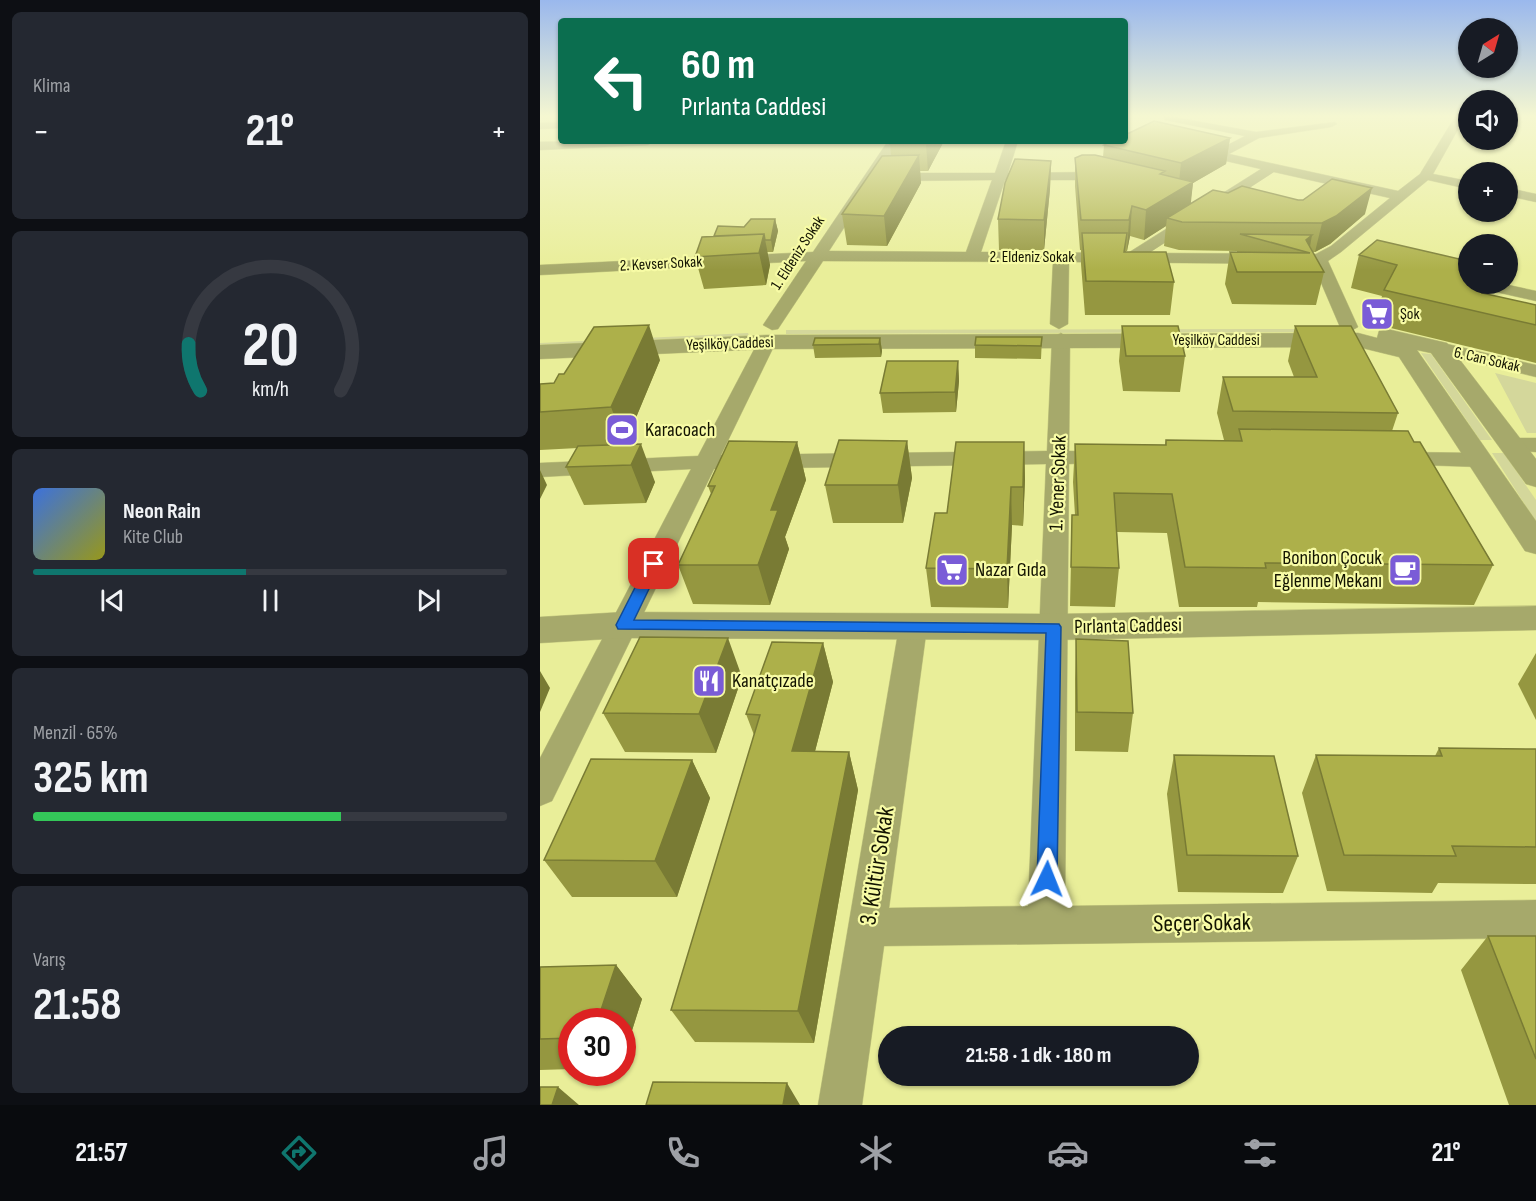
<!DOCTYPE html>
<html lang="tr">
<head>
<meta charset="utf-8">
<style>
	body { margin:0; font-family:"Sofia Sans Condensed",sans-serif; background:#242831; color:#f1f3f6; height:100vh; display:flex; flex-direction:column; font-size:22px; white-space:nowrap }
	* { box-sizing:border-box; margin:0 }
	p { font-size:20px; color:#9ea1a6 }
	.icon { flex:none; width:33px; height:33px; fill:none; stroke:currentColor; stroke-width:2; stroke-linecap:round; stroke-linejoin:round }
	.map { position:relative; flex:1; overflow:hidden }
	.drawer { display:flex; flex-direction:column; gap:12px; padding:12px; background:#0d0f14; width:540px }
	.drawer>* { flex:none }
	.hud { position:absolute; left:18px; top:18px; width:570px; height:126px; border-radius:6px; box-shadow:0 2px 4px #0004; background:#0b6e4f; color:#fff; overflow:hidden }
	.needle { width:39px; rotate:37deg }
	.controls { position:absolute; left:918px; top:18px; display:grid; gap:12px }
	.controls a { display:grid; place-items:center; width:60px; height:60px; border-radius:50%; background:#171b24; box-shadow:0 2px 4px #0004; font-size:30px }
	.speed { position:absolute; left:18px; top:1008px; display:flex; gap:12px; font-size:30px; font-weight:700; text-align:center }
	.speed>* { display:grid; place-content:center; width:78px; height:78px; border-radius:50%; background:#171b24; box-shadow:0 2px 4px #0004; line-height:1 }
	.speed .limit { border:9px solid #d22; background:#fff; color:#111 }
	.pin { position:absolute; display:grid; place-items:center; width:51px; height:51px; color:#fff; margin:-26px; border-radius:12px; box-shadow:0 3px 9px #0006 }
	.me { position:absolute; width:66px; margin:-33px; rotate:2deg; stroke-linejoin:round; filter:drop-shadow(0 0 4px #0008) }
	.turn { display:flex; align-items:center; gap:21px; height:126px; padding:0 24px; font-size:27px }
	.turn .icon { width:78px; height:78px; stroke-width:2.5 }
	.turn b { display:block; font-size:42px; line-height:51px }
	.big { font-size:45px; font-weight:700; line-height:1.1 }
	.drawer .tile { flex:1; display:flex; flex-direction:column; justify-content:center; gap:9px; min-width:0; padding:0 21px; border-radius:9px; background:#242831 }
	.drawer .dial { align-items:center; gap:0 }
	.dial svg { height:156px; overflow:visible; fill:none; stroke:#363941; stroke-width:7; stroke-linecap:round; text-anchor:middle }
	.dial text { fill:#f1f3f6; stroke:none }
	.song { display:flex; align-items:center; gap:18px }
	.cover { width:72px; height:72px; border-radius:9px; background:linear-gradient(135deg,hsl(220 70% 55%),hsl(60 70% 35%)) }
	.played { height:6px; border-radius:3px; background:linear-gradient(90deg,#0f766e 45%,#363941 45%) }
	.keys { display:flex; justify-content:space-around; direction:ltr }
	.heat { display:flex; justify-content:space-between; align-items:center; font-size:33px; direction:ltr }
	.charge { height:9px; border-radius:4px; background:linear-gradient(90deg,#34c759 65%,#363941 0) }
	.trip { position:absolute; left:338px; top:1026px; width:321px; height:60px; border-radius:30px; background:#171b24; box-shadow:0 2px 4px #0004; font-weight:700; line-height:60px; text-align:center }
	.menu { display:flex; height:96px; justify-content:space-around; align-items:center; background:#090b0e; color:#9ea1a6 }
	.menu .icon { width:42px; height:42px }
	.menu .on { color:#0f766e }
	.menu b { font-size:27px; color:#f1f3f6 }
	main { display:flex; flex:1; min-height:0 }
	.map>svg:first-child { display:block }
	.green { fill:#d4d79b }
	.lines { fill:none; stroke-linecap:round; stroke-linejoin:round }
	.minor-casing { stroke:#c7cb81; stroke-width:1 }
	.tertiary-casing { stroke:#c7cb81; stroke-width:1 }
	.minor { fill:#a6a96b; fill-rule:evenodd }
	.tertiary { fill:#a6a96b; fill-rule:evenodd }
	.wall { fill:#959740 }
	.shaded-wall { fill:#797b34 }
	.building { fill:#adb04a; stroke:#797b34; stroke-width:1.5 }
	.route { fill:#1a73e8; stroke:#114b97; stroke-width:1.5 }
	.labels { text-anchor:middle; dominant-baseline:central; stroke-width:4.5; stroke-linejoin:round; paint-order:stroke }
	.far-street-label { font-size:16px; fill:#121300; stroke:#f7fba5 }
	.far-poi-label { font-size:16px; fill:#121300; stroke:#f7fba5; text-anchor:start }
	.poi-label { font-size:20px; fill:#121300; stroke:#f7fba5; text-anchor:start }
	.street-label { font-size:20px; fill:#121300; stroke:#f7fba5 }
	.near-street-label { font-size:24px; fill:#121300; stroke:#f7fba5 }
</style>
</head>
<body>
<main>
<section class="drawer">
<div class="tile"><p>Klima</p>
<div class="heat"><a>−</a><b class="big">21°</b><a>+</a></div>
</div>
<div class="tile dial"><svg viewBox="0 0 100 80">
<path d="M14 69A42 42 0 1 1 86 69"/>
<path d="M14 69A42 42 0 0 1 8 45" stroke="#0f766e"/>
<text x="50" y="56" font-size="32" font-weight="700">20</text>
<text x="50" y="72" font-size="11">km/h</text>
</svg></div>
<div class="tile">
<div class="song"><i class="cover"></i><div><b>Neon Rain</b><p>Kite Club</p></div></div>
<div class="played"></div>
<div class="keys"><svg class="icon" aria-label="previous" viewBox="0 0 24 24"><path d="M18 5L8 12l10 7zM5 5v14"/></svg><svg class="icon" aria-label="pause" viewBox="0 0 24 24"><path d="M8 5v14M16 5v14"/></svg><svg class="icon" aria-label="next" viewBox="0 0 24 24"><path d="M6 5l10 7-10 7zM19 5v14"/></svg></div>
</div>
<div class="tile"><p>Menzil · 65%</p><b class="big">325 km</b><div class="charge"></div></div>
<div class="tile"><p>Varış</p><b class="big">21:58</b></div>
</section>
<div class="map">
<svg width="996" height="1105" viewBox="0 0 996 1105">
	<rect width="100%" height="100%" fill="#e9ee99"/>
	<path class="green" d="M769,329L771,332L246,334V330Z
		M208,333L209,336L0,346V343Z
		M881,353L891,354L952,440H940Z
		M955,373L996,383V433H987Z
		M952,453H964L996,500V522Z"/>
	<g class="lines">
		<defs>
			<path id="minor" d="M623,115L716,132L795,122L797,124L791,127L719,138L689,154L858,191L880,174L916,115H926L893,174L928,181V189L888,180L801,252L788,261L818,327L809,332L800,327L773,264L529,262L528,324L519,329L510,324L513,262L283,261L238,329L232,330L223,325L266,261L0,275V265L273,252L348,141H360L289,251L426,252L452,180L346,181L339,177L346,173H455L466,141H478L468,173L554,172L574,180L567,184L553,180H465L441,252L588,253L721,169L585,138V132L676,151L705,136L625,120ZM734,172L850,198L791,246L776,254L609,253Z
				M21,122V128L0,129V123Z
				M114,141L108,145L0,150V142Z
				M968,188L996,194V202L968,196Z
				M936,284H964L996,291V301L938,288Z
				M521,333L530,339L529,451L577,452L580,457L577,462L529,464L525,906L996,900V938L344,946L322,1105H278L359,627L363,620L373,617L383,620L387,627L349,908L488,906L506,464L174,469L12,801L0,806V758L151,469L0,477V463L158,456L218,342L227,336L236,342L181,455L507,451L512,339Z
				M899,342L996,365V377L892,352L890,348L892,344Z
				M972,438H996V452L964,450L961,445L964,440Z
				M858,452L940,453L948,455L951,460L948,465L940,467L850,464L847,459L850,454Z"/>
			<path id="tertiary" d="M847,329L907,343L996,459V487L986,484L891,353L877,350L996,521V554L985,551L859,357L818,347L227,349L0,359V345L227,335L818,333L837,338L839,331Z
				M996,606V630L514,640L84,638L0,643V617L84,612L514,614Z"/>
		</defs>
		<use href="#minor" class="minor-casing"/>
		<use href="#tertiary" class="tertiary-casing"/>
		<use href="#minor" class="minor"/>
		<use href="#tertiary" class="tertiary"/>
	</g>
	<path class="wall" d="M690,138L686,164L653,183L650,204L688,193L758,200L825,214L790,244L775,252H772L784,272L776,305L692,304L685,284L690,252H697V251L639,250L624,246L626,226L604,240L590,236L587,251H586V252L634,282L630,315H545L541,264V250H540L535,186V158L563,157L564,145Z
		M404,141L388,171H380L381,183L347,246L307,245L302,214L351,156L350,144Z
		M511,161L510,189L504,250H459L458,219Z
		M235,219L238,231L233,252H227L230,265L226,285L164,289L155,257L204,227Z
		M837,240L948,295L996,305V363L834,324L842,296L811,288L819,255Z
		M582,326L645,356L640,392L583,391L579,361Z
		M755,326L858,413L852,431L874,442L953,565L934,605L718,602L717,607H639L627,533L577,532L579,568L575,607L530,606L532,515H535L533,482L535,444L625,445L626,440H684L677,413L683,377H754L748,361Z
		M502,337L501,359L435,358V345Z
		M340,338L342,351L341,357L275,358L273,345Z
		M120,360L85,444L73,445L115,482L106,503L44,505L26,467L38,448L0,450V384L14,383Z
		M418,361L419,381L416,412L343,413L340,393Z
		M367,441L372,478L363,523H293L285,485Z
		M257,442L266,480L245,537L249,549L230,605L153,604L138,565L171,494L168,486Z
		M484,442L485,480L483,526L472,525L468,608L391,607L386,568L407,513Z
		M536,639L593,713L588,752L535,751V679Z
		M283,643L293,682L275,751L309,752L318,790L274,1043L155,1042L131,1010L214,735L206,714Z
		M996,653V720L978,684Z
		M202,677L176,753L85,752L63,713Z
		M899,748L996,749V884L898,883L892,893L787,891L762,793L776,755L895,756Z
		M634,755L758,856L743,893L638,892L627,794Z
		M152,760L170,798L137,897H32L4,860Z
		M948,936H996V1105H969L921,970Z
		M76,965L102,999L82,1062V1022H32V1069L0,1070V967Z"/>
	<path class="shaded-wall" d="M690,138L686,164L653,183L650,211L627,218L626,226L604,240L606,210L638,191L641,163Z
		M387,141H404L388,171L386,144Z
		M379,155L381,183L347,246L344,216Z
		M511,161L510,189L504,250V220Z
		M832,188L825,214L790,244L775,252L782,223Z
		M592,206L590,236L587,251L589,220Z
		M235,219L238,231L233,252L231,240Z
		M224,234L230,265L226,285L219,253Z
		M772,235L769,252L766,240Z
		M948,284H952L946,300L942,293Z
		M109,325L120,360L85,444L71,407Z
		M340,338L342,351L341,357L339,344Z
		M418,361L419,381L416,412L415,392Z
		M367,441L372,478L363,523L358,485Z
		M257,442L266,480L245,537L249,549L230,605L218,565L231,510Z
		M484,442L485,480L483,526V487Z
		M101,444L115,482L106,503L91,465Z
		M0,470L7,485L0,499Z
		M471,487L472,525L468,608L467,569Z
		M188,638L202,677L176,753L159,714Z
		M283,643L293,682L265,790L252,751Z
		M0,671L10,688L0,712Z
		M309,752L318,790L274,1043L258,1011Z
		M152,760L170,798L137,897L115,861Z
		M76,965L102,999L82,1062V1022H57Z
		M247,1083L260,1105H243Z
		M18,1087L39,1105H12Z"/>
	<path class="building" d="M614,121L690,138L641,163L564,145L572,141H585V135Z
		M352,141H387L386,144H350Z
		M379,155L344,216L302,214L342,156Z
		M542,155H555L625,171L620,174L653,182L606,210L592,206L589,220H541L535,158Z
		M475,159L511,161L504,220L458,219L465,183Z
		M792,179L832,188L796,216L782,223L642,222L627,218L673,190L688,193L702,186L758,200H763Z
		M211,219H235L231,240H225L224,234L174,236L178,226L204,227Z
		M542,233H587L584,252H626L634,282L546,281Z
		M224,234L219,253L155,257L162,237Z
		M700,234L772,235L766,240L784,272H697L690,252L770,253Z
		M837,240L928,261V284H948L942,293L996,305V325L844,290L857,265L819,255Z
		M109,325L71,407L0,412V384L14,383L19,374H24L54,327Z
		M582,326H638L645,356H586Z
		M755,326H811L858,413L693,411L683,377H777Z
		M436,337H502L501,346L435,345Z
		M275,338H340L339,344L273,345Z
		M347,361H418L415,392L340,393Z
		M699,429L868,431L874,442H880L953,565L725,563L726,568L645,567L632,494L574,493L579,568L531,567L532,515H538L535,444L626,445V440L702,441Z
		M299,440L367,441L358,485H285Z
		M189,441L257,442L231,510H238L218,565H138L175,486H168Z
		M416,442H484L483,487H471L467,569L386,568L395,513H407Z
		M101,444L91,465L26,467L38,446Z
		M100,637L188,638L159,714L63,713Z
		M536,639L588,641L593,713L537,712Z
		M232,642L283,643L252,751L309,752L258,1011L131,1010L220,715L206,714Z
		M899,748L996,749V847L912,846L916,856L804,855L776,755L902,756Z
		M634,755L734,756L758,856L647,855Z
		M51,759L152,760L115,861L4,860Z
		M948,936H996V1059Z
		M76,965L57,1022H32V1038L0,1039V967Z
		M113,1082L247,1083L243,1105H106Z
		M0,1087H18L12,1105H0Z"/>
	<linearGradient id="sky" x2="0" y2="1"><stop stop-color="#9ab8ed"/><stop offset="0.43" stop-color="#f5f7d1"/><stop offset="1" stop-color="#f5f7d1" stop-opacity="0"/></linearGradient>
	<rect width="996" height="270" fill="url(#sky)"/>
	<path class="route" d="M114,559L121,564L94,620L519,624L521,627L517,879L514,885L507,888L500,885L497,879L506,633L78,629L76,625L107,564Z"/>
	<defs>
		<symbol id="supermarket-square" viewBox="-11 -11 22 22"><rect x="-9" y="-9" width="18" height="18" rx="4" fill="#7a5cd7" stroke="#f7fba5"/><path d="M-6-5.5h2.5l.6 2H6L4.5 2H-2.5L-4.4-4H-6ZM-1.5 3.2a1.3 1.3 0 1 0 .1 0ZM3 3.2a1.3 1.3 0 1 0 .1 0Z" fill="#fff"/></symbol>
		<symbol id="stadium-square" viewBox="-11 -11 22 22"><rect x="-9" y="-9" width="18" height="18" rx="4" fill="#7a5cd7" stroke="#f7fba5"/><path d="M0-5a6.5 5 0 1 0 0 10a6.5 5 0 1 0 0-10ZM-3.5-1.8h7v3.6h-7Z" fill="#fff"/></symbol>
		<symbol id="cafe-square" viewBox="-11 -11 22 22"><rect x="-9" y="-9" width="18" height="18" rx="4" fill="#7a5cd7" stroke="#f7fba5"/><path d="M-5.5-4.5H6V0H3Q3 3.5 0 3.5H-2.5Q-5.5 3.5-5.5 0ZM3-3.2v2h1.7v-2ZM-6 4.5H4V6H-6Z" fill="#fff"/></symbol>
		<symbol id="restaurant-square" viewBox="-11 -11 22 22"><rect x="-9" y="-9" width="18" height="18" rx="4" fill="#7a5cd7" stroke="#f7fba5"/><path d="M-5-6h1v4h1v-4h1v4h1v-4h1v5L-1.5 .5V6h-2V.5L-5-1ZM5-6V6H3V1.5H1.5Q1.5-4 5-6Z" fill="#fff"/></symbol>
	</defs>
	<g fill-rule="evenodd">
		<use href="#supermarket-square" x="818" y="295" width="38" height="38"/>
		<use href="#stadium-square" x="63" y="411" width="38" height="38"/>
		<use href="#supermarket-square" x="393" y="551" width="38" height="38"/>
		<use href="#cafe-square" x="846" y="551" width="38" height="38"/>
		<use href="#restaurant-square" x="150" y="662" width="38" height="38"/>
	</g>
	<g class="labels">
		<g class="far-street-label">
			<text transform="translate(258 253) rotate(-57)">1. Eldeniz Sokak</text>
			<text x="492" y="257">2. Eldeniz Sokak</text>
			<text transform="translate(121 264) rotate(-3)">2. Kevser Sokak</text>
			<text x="676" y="340">Yeşilköy Caddesi</text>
			<text transform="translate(190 344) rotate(-2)">Yeşilköy Caddesi</text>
			<text transform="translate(947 360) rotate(13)">6. Can Sokak</text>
		</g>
		<g class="far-poi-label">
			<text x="860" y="314">Şok</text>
		</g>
		<g class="poi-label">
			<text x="105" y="430">Karacoach</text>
			<text x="842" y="558" text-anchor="end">Bonibon Çocuk<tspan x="842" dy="23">Eğlenme Mekanı</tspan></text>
			<text x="435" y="570">Nazar Gıda</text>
			<text x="192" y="681">Kanatçızade</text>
		</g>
		<g class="street-label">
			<text transform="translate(518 483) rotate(-88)">1. Yener Sokak</text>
			<text transform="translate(588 626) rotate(-1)">Pırlanta Caddesi</text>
		</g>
		<g class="near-street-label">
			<text transform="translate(337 866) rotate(-81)">3. Kültür Sokak</text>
			<text transform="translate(662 923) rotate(-1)">Seçer Sokak</text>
		</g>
	</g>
</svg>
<div class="controls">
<a><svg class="needle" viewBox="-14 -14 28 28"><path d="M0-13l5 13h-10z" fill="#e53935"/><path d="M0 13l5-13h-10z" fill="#9ea1a6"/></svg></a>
<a><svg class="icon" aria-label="sound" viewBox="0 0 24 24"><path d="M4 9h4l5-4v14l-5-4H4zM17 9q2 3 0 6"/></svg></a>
<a>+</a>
<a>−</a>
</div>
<div class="speed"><div class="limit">30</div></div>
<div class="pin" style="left:114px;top:564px;background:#d93025"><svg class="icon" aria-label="arrive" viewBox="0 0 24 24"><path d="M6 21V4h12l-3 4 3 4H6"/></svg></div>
<svg class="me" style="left:507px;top:879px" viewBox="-20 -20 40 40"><path d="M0-17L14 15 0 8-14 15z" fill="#1a73e8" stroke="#fff" stroke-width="4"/></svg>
<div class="trip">21:58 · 1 dk · 180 m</div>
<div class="hud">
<div class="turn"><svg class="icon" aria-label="left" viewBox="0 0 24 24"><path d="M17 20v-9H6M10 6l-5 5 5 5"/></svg><div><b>60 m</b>Pırlanta Caddesi</div></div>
</div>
</div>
</main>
<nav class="menu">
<b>21:57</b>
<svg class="icon on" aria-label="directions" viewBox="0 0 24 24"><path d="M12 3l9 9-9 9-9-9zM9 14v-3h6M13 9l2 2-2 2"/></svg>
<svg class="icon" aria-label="music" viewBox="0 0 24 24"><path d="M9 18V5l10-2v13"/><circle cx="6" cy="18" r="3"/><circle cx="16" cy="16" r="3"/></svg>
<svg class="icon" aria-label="phone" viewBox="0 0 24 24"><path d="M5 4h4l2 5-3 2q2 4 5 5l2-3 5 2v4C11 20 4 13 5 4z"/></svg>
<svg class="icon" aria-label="climate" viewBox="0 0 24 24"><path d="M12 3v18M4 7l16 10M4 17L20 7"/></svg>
<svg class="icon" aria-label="car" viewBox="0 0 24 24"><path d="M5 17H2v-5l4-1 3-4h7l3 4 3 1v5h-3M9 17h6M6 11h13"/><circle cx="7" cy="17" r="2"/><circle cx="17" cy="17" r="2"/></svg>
<svg class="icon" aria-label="filters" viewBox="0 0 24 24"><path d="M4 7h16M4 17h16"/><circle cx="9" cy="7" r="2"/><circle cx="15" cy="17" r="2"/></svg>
<b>21°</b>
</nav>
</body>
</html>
